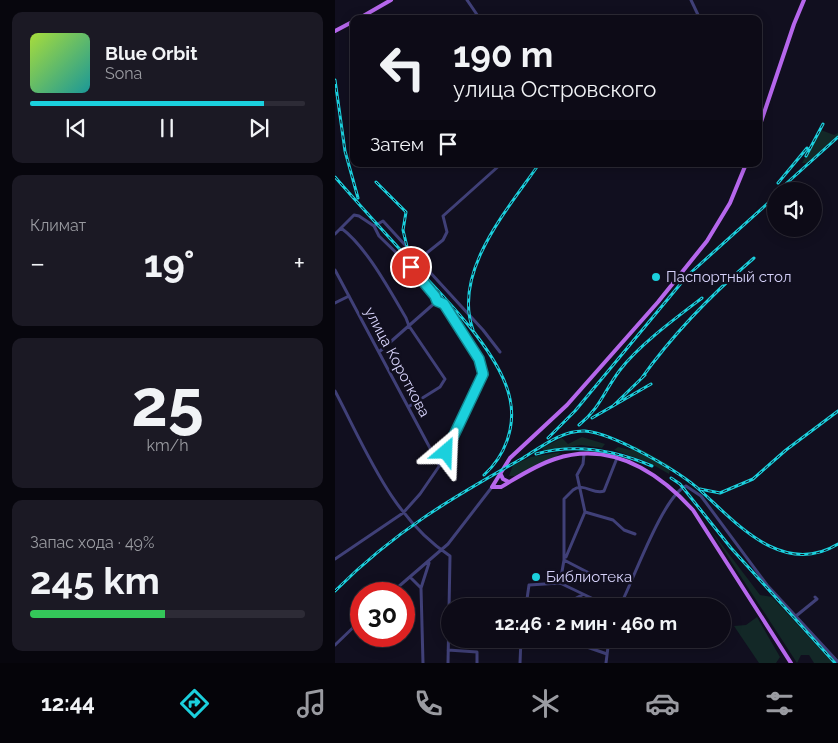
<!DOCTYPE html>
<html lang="ru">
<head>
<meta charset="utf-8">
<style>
	body { margin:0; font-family:Raleway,sans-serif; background:#1b1924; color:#f1f3f6; height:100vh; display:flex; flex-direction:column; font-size:19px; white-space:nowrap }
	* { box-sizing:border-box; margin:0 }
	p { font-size:16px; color:#9a9ba1 }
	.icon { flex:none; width:28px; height:28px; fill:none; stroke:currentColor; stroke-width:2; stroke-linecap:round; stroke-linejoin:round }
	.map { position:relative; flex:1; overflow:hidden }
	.drawer { display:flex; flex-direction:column; gap:12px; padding:12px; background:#07060d; width:335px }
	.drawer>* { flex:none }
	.banner { position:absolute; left:15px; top:15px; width:412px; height:152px; border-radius:10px; box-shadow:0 2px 12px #0003,0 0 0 1px #2d2b36; background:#0d0b17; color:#f1f3f6; overflow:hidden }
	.tools { position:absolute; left:432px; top:182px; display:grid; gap:10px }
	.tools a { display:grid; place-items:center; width:55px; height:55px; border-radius:50%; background:#0d0b17; box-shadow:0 2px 12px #0003,0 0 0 1px #2d2b36; font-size:25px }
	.speed { position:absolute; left:15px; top:582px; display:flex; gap:10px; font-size:25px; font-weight:700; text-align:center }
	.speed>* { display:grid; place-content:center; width:65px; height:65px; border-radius:50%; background:#0d0b17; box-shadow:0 2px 12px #0003,0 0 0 1px #2d2b36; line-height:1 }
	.speed .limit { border:8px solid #d22; background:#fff; color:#111 }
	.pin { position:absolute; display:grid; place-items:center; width:42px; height:42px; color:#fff; margin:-21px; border:2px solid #fff; border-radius:50%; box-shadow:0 1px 5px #0007 }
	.me { position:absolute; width:55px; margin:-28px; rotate:26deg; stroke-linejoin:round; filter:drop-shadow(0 0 4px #0008) }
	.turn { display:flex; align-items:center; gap:18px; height:105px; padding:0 20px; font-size:22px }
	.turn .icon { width:65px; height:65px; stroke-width:2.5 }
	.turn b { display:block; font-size:35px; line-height:42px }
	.then { display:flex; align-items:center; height:48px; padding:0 20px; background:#0003; gap:10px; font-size:19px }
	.big { font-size:38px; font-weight:700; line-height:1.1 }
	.drawer .tile { flex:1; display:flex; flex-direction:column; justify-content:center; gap:8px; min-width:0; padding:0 18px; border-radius:10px; background:#1b1924 }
	.drawer .dial { align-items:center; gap:0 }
	.dial b { font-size:65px; line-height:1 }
	.song { display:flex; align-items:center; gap:15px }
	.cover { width:60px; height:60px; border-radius:8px; background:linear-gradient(135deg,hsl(80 70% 55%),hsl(180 70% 35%)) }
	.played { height:5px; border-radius:2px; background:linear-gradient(90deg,#1bd0dd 85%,#2d2b36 85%) }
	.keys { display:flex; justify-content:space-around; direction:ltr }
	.heat { display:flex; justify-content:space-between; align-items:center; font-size:28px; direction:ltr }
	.charge { height:8px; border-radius:4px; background:linear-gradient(90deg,#34c759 49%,#2d2b36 0) }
	.trip { position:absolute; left:106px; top:598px; width:290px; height:50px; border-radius:25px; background:#0d0b17; box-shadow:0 2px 12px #0003,0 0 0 1px #2d2b36; font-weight:700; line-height:50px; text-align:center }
	.menu { display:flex; height:80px; justify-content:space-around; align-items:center; background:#050409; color:#9a9ba1 }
	.menu .icon { width:35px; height:35px }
	.menu .selected { color:#1bd0dd }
	.menu b { font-size:22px; color:#f1f3f6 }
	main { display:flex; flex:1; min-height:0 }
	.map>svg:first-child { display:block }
	.green { fill:#132827 }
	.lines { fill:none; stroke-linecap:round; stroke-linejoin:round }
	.minor { stroke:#404078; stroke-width:3 }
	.major { stroke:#b667ec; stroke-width:4 }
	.rail-casing { stroke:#1bd0dd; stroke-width:3 }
	.rail { stroke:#110f1f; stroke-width:1; stroke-dasharray:4; stroke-linecap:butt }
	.route-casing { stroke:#128790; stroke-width:12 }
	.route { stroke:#1bd0dd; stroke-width:9 }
	.poi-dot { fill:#1bd0dd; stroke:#110f1f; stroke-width:2 }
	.labels { text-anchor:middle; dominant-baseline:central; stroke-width:5; stroke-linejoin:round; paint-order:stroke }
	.poi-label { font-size:15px; fill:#d6d2fa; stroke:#110f1f; text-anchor:start }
	.street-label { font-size:15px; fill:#d6d2fa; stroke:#110f1f }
</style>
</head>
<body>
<main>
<section class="drawer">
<div class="tile">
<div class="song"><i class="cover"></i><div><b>Blue Orbit</b><p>Sona</p></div></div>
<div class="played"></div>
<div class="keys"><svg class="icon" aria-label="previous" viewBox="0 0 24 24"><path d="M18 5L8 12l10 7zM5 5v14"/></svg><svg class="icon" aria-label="pause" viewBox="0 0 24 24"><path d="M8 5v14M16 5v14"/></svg><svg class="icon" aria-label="next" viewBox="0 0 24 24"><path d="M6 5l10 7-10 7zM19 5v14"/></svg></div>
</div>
<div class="tile"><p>Климат</p>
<div class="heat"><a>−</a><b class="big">19°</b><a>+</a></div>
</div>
<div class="tile dial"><b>25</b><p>km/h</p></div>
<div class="tile"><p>Запас хода · 49%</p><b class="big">245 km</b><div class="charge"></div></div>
</section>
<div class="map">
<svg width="503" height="663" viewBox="0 0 503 663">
	<rect width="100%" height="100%" fill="#110f1f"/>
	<path class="green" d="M486,130L499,135L503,133V136L472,163H467Z
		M247,437L270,444L267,448L246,445L209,451L207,448L227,438L233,444Z
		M300,446L336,466L334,474L315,463L279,450L283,447L295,450Z
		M226,452L221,457L180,476H174L178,465L196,457Z
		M375,529L425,595L437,597L498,663H479L474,655H466L462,663Z
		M422,617L445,657L441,663H424L399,626L411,625Z"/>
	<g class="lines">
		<path class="minor" d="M132,0L145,19
			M356,0L365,19
			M39,226L48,221L148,330L165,352
			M6,228C31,246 55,291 71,318L74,326L110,379L105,387L73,407
			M0,234L19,215L24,216L39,226L44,236L76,267L100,296L102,301L109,304L144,359L148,374L105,465L85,494L68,513L0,559
			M83,260L108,240L112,232L108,216L166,164
			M0,270L104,465
			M0,303L14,296
			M44,352L102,301
			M0,391C31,450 57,518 115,556L113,663
			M249,454L248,464L242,475L250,512
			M250,512L278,520L289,530L300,534
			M231,557L250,512
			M229,560L258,575L267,574L280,578
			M75,577L85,587
			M225,583L229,560V499C232,496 235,493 238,490C249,482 258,495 269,491L282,458
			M55,594L113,544L157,487
			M191,606L194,585L225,583L273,606
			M226,606L247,595
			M285,606C298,581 328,496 351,486L366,496L432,585L503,662
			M461,616L482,599L480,597
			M229,639L272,654
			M0,645L26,620
			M113,650L142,652V663
			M88,663L86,588L94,563
			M185,663L186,639
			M271,663L274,639"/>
		<path class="major" d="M23,19L56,0
			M0,31L19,21
			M424,128L459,24L469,0
			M411,164L395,203L372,241L323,302L232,405L175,458L157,487H166C183,477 201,465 220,459C275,441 322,471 358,510L456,663
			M165,473L168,479L174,482"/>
		<defs>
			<path id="rail" d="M0,80L10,151L23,198
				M471,156L488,124
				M0,177C26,207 53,236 79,265C110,298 166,354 175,399C181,427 170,456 149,475
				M41,182L71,212L68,230L74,255
				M443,183L472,148
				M443,191L503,137
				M138,330C117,272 173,209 204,164
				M306,379C338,334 377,294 419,258
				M278,406L310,375
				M257,418L316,384
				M244,425C266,407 269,391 285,370C304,345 342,317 367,298
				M213,438L240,411L352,276L441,196
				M201,454C241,443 279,450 317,466
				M336,478L345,484L396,548L500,663
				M365,489L385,493L418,479L451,450L503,411
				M0,591C60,531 115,499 188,458C206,447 227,430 250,431C278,433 346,472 367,492C403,525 449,577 503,544"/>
		</defs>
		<use href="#rail" class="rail-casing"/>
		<use href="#rail" class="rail"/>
	</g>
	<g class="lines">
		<defs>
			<path id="route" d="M76,267L100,296L102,301L109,304L144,359L148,374L111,452"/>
		</defs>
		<use href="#route" class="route-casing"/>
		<use href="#route" class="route"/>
	</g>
	<g class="poi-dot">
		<circle cx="321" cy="277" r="5"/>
		<circle cx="201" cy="577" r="5"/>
	</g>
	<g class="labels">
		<g class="poi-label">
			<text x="331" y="277">Паспортный стол</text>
			<text x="211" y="577">Библиотека</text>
		</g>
		<g class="street-label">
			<text transform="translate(62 362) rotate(62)">улица Короткова</text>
		</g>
	</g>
</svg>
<div class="tools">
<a><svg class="icon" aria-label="sound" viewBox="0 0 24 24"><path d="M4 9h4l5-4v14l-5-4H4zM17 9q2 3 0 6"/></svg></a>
</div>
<div class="speed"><div class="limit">30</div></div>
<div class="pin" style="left:76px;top:267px;background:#d93025"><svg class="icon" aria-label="arrive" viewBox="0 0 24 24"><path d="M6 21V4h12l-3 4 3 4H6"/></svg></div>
<svg class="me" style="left:111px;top:452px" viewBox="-20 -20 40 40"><path d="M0-17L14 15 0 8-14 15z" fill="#1bd0dd" stroke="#fff" stroke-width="4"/></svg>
<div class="trip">12:46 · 2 мин · 460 m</div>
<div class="banner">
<div class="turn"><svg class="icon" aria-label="left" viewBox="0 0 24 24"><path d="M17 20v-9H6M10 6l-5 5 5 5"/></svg><div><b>190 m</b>улица Островского</div></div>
<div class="then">Затем<svg class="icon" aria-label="arrive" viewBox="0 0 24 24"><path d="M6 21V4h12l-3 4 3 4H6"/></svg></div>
</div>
</div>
</main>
<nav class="menu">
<b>12:44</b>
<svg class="icon selected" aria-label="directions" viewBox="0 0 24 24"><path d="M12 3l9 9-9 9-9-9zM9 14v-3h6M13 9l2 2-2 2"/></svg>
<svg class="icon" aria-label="music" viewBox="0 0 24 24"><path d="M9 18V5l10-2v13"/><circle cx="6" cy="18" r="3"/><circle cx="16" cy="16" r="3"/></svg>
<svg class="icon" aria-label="phone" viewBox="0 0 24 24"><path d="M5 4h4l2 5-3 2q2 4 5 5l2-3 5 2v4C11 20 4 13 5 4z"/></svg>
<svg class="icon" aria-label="climate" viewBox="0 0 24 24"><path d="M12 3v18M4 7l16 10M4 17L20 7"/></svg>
<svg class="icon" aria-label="car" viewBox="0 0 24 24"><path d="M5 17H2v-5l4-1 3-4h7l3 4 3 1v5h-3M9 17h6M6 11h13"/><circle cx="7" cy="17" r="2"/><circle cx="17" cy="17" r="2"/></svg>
<svg class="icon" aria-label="filters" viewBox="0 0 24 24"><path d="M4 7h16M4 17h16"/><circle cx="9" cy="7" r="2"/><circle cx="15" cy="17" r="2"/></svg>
</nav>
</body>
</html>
